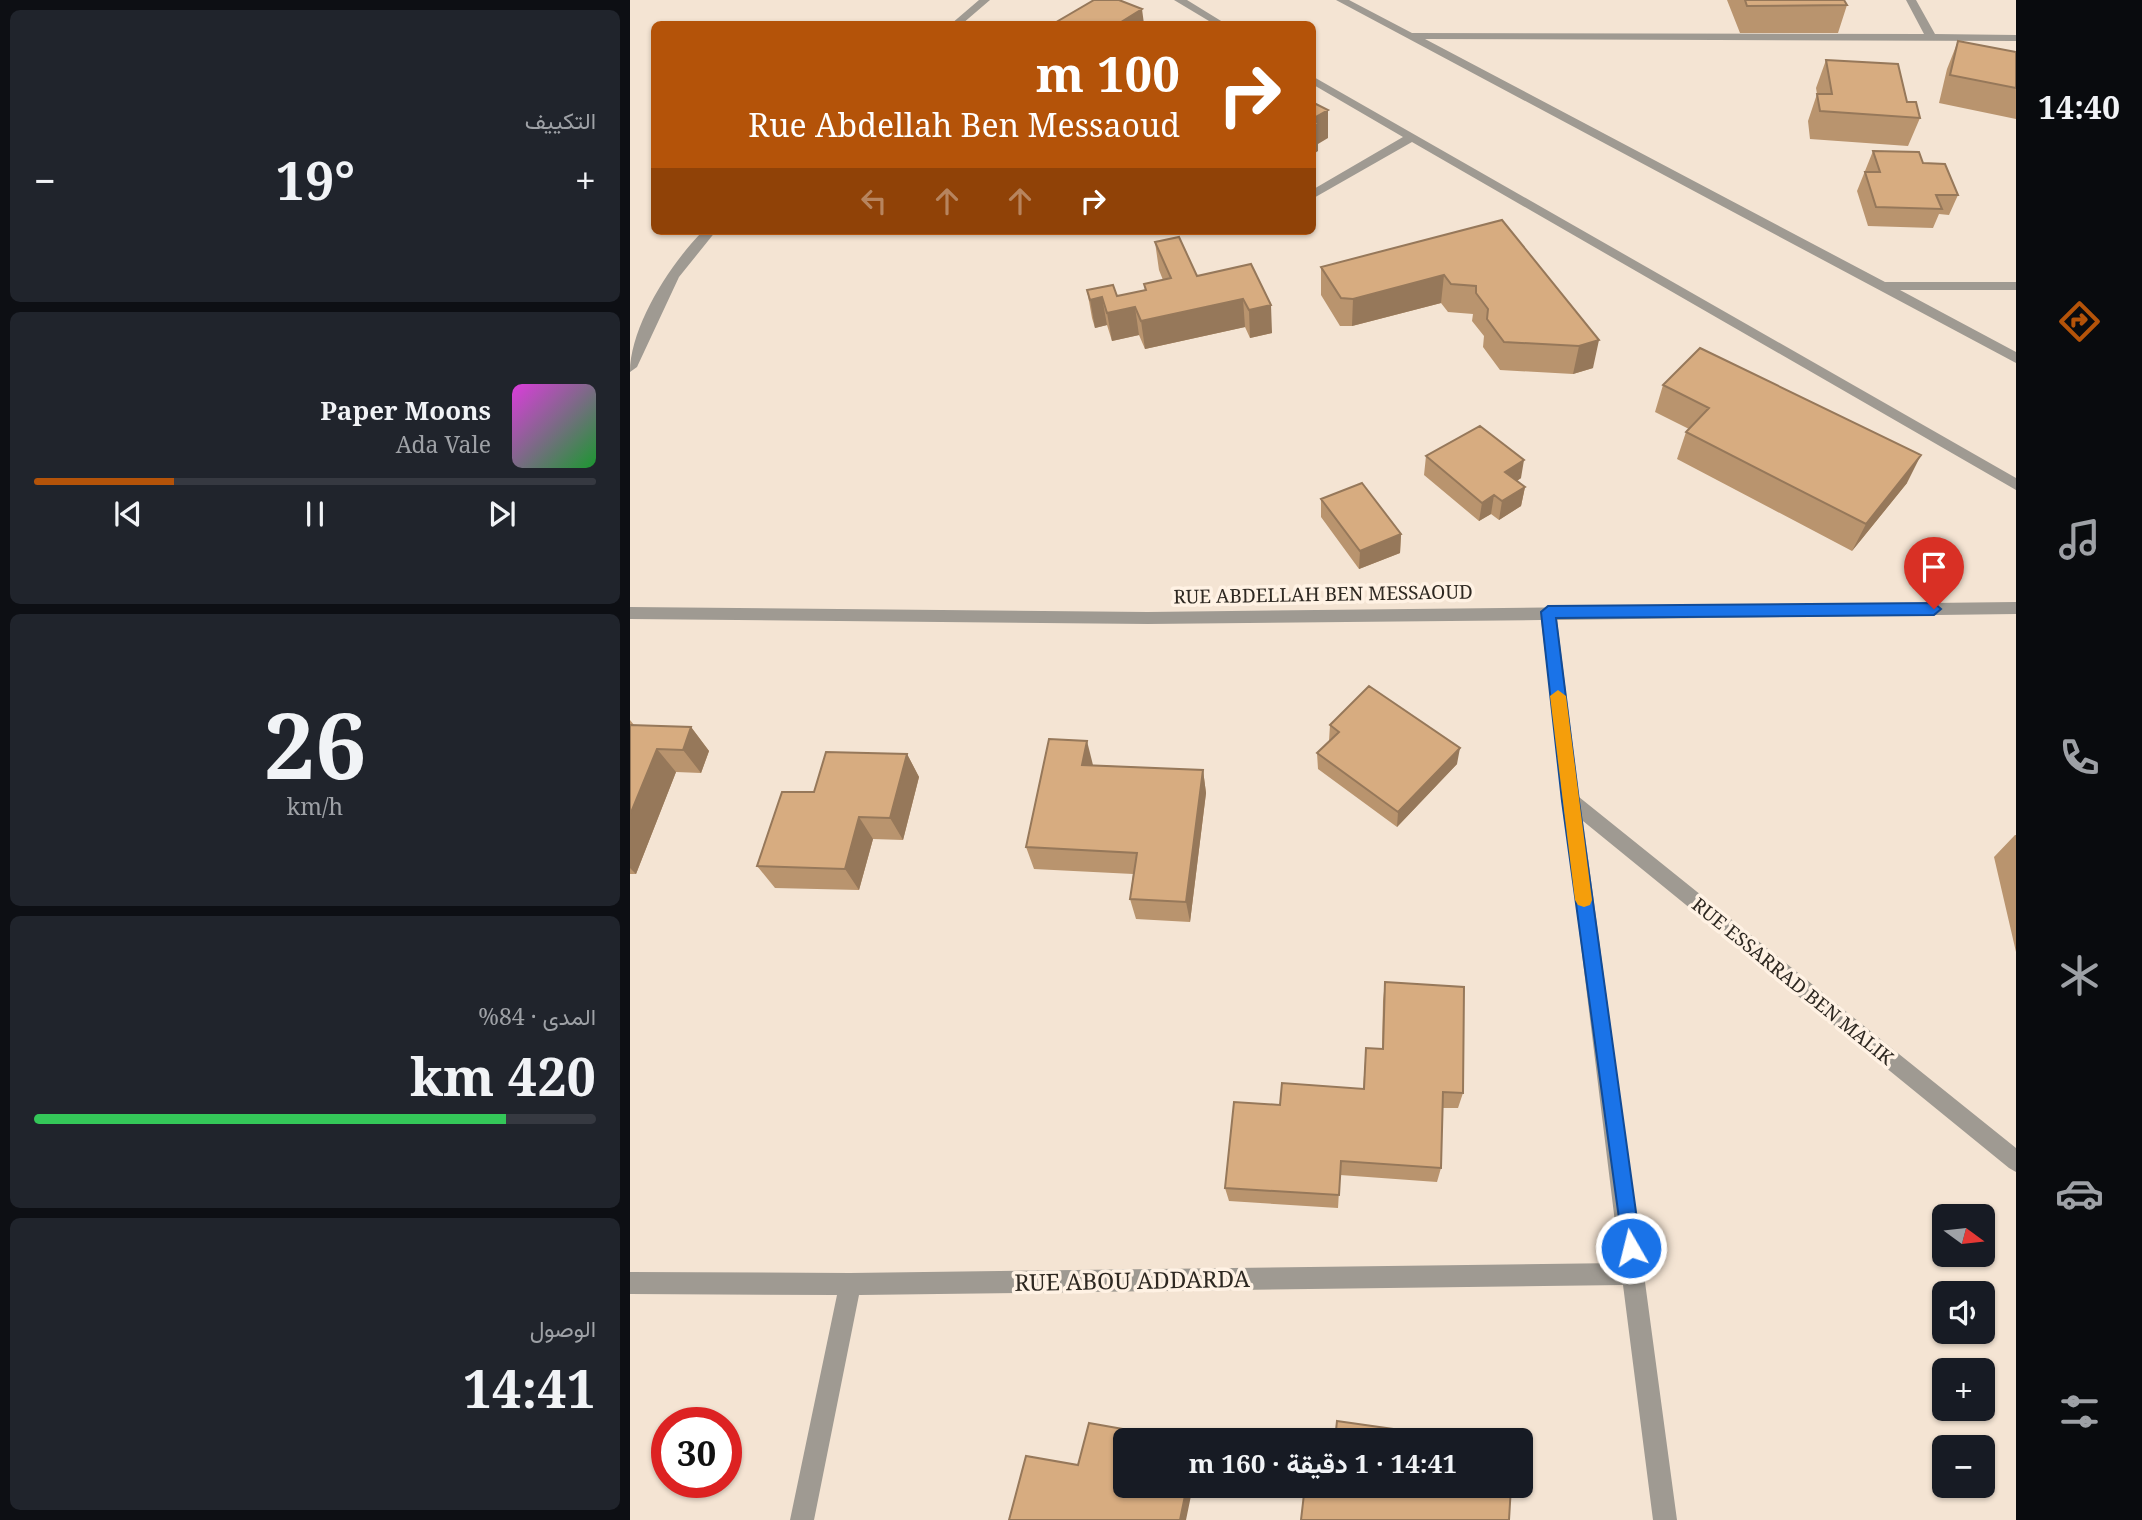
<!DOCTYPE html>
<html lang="ar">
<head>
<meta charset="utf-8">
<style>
	body { margin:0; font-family:"Noto Serif",Vazirmatn,serif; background:#20242c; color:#f1f3f6; direction:rtl; height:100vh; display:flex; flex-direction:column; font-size:26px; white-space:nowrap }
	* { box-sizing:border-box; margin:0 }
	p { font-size:23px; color:#9ea1a6 }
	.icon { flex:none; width:38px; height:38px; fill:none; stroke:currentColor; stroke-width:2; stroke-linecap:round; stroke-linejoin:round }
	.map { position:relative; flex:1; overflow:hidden; direction:ltr }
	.sheet { display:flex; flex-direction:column; gap:10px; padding:10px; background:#0d0f14; width:630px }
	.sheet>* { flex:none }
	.top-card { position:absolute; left:21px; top:21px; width:665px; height:214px; border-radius:10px; box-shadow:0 2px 5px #0004; direction:rtl; background:#b45309; color:#fff; overflow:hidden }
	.needle { width:46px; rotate:105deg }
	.buttons { position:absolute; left:1302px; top:1204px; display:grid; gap:14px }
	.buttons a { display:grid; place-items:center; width:63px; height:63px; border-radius:10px; background:#171b24; box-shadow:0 2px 5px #0004; font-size:35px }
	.speed { position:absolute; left:21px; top:1407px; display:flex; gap:14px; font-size:35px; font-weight:700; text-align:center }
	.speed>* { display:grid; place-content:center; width:91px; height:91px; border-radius:50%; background:#171b24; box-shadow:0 2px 5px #0004; line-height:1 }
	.speed .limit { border:10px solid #d22; background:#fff; color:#111 }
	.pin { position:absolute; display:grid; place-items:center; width:60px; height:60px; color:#fff; margin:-72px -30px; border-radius:50% 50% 50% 0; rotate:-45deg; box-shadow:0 0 7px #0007 }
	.pin .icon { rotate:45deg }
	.me { position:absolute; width:77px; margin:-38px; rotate:352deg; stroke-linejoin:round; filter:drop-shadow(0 0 5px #0008) }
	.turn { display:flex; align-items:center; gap:24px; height:147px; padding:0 21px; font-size:32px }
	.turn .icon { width:91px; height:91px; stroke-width:2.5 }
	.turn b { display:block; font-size:49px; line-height:60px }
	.lanes { display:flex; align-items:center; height:66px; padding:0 21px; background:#0003; justify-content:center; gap:35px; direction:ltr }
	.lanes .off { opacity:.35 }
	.big { font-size:52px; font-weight:700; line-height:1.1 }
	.sheet .card { flex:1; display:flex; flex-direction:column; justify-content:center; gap:10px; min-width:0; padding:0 24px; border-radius:10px; background:#20242c }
	.sheet .dial { align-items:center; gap:0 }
	.dial b { font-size:91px; line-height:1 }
	.song { display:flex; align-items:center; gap:21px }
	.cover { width:84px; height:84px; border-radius:10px; background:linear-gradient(135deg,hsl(300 70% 55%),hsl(130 70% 35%)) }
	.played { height:7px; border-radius:4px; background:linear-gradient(90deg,#b45309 25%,#363941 25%) }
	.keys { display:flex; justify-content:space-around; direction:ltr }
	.heat { display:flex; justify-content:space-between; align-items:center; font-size:38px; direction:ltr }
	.charge { height:10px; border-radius:5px; background:linear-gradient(90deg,#34c759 84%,#363941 0) }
	.trip { position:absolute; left:483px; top:1428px; width:420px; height:70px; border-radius:10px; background:#171b24; box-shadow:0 2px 5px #0004; font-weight:700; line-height:70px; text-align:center; direction:rtl }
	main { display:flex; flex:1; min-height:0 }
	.menu { display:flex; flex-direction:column; width:126px; justify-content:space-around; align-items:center; background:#090b0e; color:#9ea1a6 }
	.menu .icon { width:49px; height:49px }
	.menu .selected { color:#b45309 }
	.menu b { font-size:32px; color:#f1f3f6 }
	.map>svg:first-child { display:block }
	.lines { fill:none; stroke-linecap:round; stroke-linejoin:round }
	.minor { fill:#9f9a92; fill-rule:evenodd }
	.wall { fill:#b9946e }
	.shaded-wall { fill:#96785a }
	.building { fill:#d7ac80; stroke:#96785a; stroke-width:2 }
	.route { fill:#1a73e8; stroke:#114b97; stroke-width:2 }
	.slow { fill:#f59e0b }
	.labels { text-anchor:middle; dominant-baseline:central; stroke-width:7; stroke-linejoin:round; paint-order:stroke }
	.street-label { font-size:19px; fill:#2e2821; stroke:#fff2e4 }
	.near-street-label { font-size:23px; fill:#2e2821; stroke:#fff2e4 }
</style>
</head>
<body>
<main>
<nav class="menu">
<b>14:40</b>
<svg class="icon selected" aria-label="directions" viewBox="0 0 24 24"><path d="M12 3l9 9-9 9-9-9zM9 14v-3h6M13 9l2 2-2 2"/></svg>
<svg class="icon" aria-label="music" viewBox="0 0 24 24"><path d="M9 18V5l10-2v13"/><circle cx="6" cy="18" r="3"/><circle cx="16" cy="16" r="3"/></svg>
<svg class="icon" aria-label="phone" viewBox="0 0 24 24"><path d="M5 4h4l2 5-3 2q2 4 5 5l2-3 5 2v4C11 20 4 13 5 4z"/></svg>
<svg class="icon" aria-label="climate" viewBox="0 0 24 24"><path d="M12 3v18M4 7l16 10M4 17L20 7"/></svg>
<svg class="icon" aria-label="car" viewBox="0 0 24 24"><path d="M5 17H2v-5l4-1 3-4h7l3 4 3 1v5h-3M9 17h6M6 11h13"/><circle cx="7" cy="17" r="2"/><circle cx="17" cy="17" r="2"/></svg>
<svg class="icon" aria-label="filters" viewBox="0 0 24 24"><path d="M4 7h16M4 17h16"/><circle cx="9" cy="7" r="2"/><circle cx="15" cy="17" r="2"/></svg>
</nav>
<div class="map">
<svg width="1386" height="1520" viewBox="0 0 1386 1520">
	<rect width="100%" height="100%" fill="#f4e4d3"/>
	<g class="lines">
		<path class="minor" d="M349,0H360L332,24H321Z
			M544,0H557L596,24H584Z
			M706,0H719L782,33L1294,34L1276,0H1286L1305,34L1386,35V41L795,39L1255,282H1386V290H1270L1386,352V363Z
			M682,76L1386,478V490L782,142L682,199V190L773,137L682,84Z
			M73,231H86L49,277L7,367L0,372C0,326 41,263 73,231Z
			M1386,602V614L927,620L949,797L1386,1148V1172L1379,1168L953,821L1047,1520H1023L993,1285L229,1295L184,1520H160L207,1295L0,1294V1272L220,1273L990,1263L911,620L518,624L0,619V607L518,612Z"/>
	</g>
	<path class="wall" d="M1097,0H1214L1217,5L1208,33H1110Z
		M1328,41L1386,52V119L1309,103L1317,69Z
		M1196,60L1277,102L1290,118L1278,146L1180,139L1178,121L1187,94L1186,88Z
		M1243,151L1293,163L1328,195L1319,215L1309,214L1303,228L1238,226L1227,191Z
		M872,220L963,368L943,374L870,370L853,347L854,336L842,321L843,314L818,312L811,303L722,326H710L691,295V267Z
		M525,242L567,276L621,264L642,333L620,338L615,327L515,349L509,335L482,341L477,325L465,328L462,318L457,290L487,296L515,290L514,284L533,280L529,270Z
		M1033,385L1277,483L1222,551L1047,459L1056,432L1059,429L1025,412Z
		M796,456L891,478L887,481L895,487L891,506L869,520L861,514L849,521L794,475Z
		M691,499L771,534L770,553L729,569L691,517Z
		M0,720L4,725L61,727L79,751L71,773L46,772L6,874H0Z
		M700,725L827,764L767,827L688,769L687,753L699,741Z
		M277,754L289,777L273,840L243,839L229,890L145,888L127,866L184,792Z
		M463,765L573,770L576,793L560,922L506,919L500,899L503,874L404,869L396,847Z
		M1385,835H1386V952L1364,857Z
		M755,982L833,1093L828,1108H812L811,1168L807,1182L710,1175L708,1208L599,1201L595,1188L650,1105L733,1089L736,1048L752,1049L753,1001Z"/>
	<path class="shaded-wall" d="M512,9L514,24H488Z
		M698,110V138L688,144V151L682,155V119Z
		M814,275L811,303L722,326L723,299Z
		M472,297L477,325L465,328L460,300Z
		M613,299L615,327L515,349L511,321Z
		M641,305L642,333L620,338L619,310Z
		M505,307L509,335L482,341L477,313Z
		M969,340L963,368L943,374L949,346Z
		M1291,455L1277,483L1222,551L1236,524Z
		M894,460L891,478L872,491L875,472Z
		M895,487L891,506L869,520L872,501Z
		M864,495L861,514L849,521L852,503Z
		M771,534L770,553L729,569L730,551Z
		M61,727L79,751L71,773L53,750Z
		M457,741L463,765L459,788L452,765Z
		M830,748L827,764L767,827L768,812Z
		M27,749L46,772L6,874L0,868V815Z
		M277,754L289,777L273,840L260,818Z
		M573,770L576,793L560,922L556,902Z
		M229,817L243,839L229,890L215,869Z
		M557,1486H563L556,1520H550Z"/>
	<path class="building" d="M464,0H489L512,9L488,24H490H423Z
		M1115,0H1214L1217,5L1117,6Z
		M1328,41L1386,52V88L1320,75Z
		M1196,60L1268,64L1277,102H1286L1290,118L1190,111L1187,94H1202Z
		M682,102L698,110L682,119Z
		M682,120L688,123L682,127Z
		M1243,151L1289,152L1293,163L1315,164L1328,195H1306L1312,209L1246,207L1235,172H1250Z
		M872,220L969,340L949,346L874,342L857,319L858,309L846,293V286L821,284L814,275L723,299L711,298L691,267Z
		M549,237L567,276L621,264L641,305L619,310L613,299L511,321L505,307L477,313L472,297L460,300L457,290L483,285L487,296L516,290L514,284L541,278L525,242Z
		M1070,348L1291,455L1236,524L1056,432L1079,408L1033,385Z
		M850,426L894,460L875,472L895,487L872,501L864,495L852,503L796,456Z
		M732,483L771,534L730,551L691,499Z
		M739,686L830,748L768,812L687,753L709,732L700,725Z
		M0,725L61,727L53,750L27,749L0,815Z
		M419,739L457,741L452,765L573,770L556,902L500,899L507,853L396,847Z
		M196,752L277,754L260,818L229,817L215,869L127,866L152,792H184Z
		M755,982L834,987L833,1093L813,1092L811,1168L711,1161L709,1195L595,1188L604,1102L650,1105L652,1083L734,1089L736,1048L753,1049Z
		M707,1421L841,1440H705Z
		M459,1423L555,1440H495V1486H557L550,1520H379L396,1456L448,1465Z
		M700,1486H881L879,1520H671L674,1494L699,1497Z"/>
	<path class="route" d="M1304,603L1311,609L1304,615L926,618L949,801L1011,1248L1008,1255L1001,1258L994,1255L932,801L911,612L918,606Z"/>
	<path class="slow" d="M928,690L936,696L962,900L960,905L954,907L948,905L945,900L920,696Z"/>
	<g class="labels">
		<g class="street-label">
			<text transform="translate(693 594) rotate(-1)">RUE ABDELLAH BEN MESSAOUD</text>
			<text transform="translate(1163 981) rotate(39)">RUE ESSARRAD BEN MALIK</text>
		</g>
		<g class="near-street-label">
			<text transform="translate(502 1280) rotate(-1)">RUE ABOU ADDARDA</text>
		</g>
	</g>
</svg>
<div class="buttons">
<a><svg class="needle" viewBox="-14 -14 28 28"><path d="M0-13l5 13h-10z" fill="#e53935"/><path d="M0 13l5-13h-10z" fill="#9ea1a6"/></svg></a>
<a><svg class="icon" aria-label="sound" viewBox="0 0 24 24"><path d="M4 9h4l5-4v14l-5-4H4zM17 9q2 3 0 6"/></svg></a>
<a>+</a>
<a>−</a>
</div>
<div class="speed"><div class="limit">30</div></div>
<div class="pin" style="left:1304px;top:609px;background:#d93025"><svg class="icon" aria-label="arrive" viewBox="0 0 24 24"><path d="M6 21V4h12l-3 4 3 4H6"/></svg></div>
<svg class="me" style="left:1001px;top:1248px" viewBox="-20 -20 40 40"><circle r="17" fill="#1a73e8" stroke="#fff" stroke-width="3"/><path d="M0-11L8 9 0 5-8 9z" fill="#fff"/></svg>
<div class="trip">14:41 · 1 دقيقة · 160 m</div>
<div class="top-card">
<div class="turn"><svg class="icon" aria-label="right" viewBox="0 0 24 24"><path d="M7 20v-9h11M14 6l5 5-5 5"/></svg><div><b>100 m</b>Rue Abdellah Ben Messaoud</div></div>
<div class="lanes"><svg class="icon off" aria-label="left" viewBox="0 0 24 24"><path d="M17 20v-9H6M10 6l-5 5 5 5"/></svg><svg class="icon off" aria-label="ahead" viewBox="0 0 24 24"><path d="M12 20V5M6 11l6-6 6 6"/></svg><svg class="icon off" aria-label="ahead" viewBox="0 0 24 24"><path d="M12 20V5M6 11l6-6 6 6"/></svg><svg class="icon" aria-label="right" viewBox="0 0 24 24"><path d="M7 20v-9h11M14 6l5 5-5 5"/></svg></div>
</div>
</div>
<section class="sheet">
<div class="card"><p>التكييف</p>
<div class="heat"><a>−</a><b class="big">19°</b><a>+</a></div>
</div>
<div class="card">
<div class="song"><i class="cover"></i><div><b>Paper Moons</b><p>Ada Vale</p></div></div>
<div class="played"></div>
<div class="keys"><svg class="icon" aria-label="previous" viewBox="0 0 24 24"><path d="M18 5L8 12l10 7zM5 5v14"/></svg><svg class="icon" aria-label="pause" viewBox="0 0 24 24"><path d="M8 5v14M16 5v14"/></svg><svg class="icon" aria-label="next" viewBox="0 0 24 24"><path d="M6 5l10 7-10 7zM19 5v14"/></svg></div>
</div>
<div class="card dial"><b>26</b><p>km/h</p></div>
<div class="card"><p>المدى · 84%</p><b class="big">420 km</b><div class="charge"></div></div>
<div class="card"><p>الوصول</p><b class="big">14:41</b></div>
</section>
</main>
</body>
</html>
